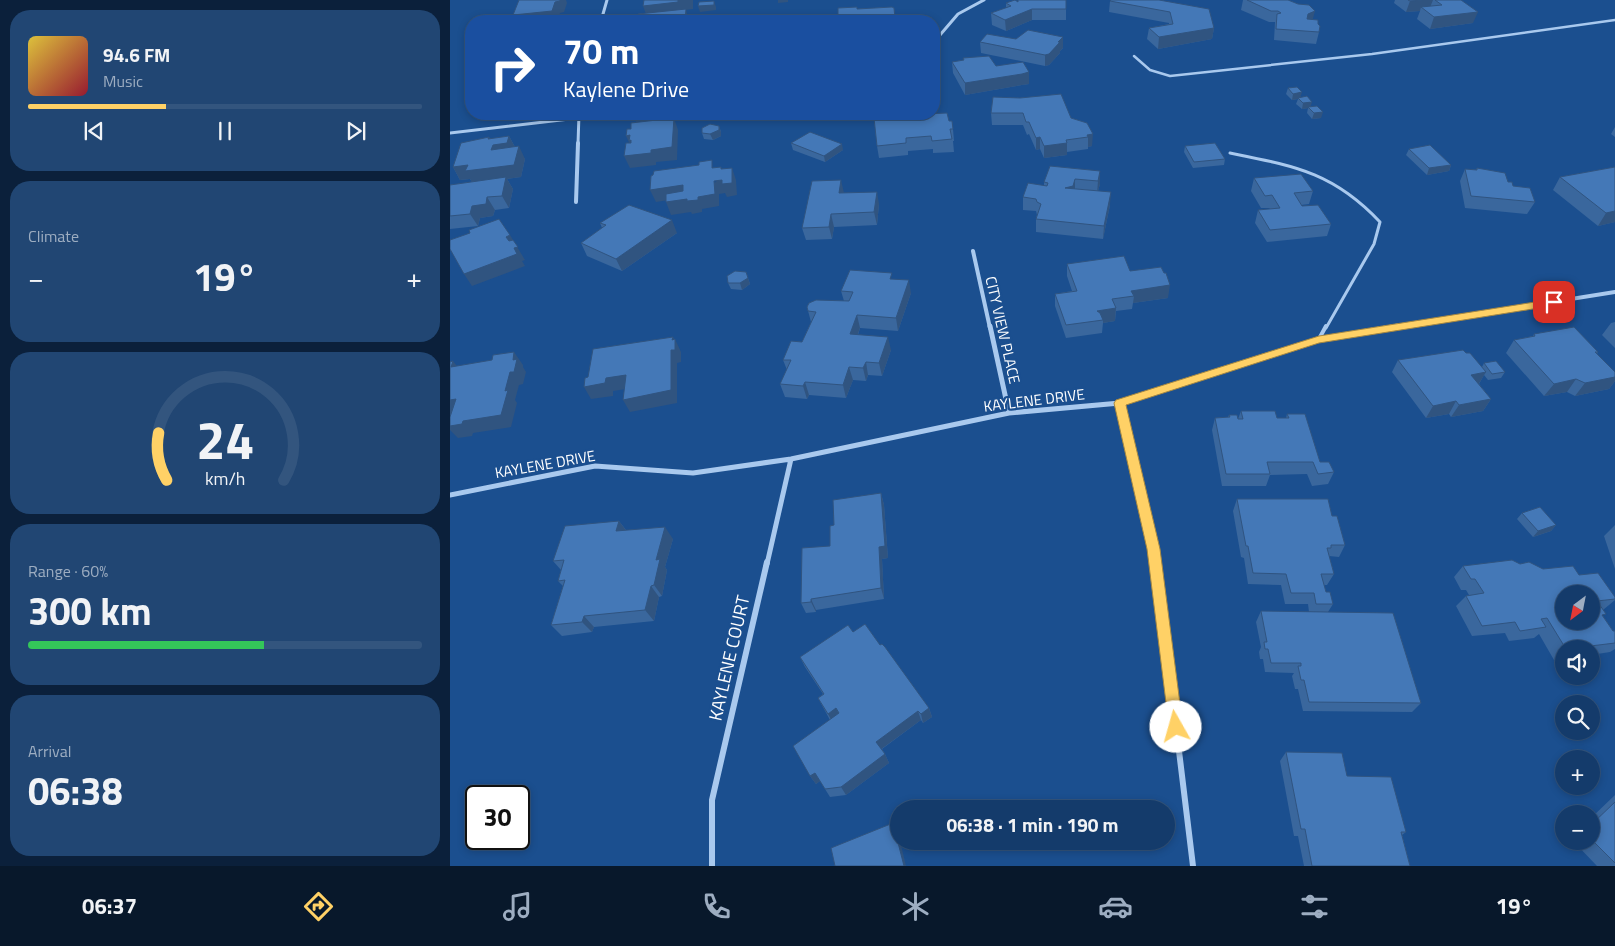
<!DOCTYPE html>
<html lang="en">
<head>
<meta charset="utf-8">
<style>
	body { margin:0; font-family:"Titillium Web",sans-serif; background:#214673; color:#f1f3f6; height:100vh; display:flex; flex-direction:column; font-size:19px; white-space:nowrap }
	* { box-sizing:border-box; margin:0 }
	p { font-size:16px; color:#9dadc1 }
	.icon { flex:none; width:28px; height:28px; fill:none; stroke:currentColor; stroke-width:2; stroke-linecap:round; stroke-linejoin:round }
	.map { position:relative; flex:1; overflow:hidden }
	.drawer { display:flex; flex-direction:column; gap:10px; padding:10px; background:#0b203b; width:450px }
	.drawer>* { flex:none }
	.banner { position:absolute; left:15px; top:15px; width:475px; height:105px; border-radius:20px; box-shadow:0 2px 8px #0003,0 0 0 1px #33557e; background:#1a4fa0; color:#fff; overflow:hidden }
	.needle { width:32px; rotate:212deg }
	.controls { position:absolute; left:1105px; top:585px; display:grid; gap:10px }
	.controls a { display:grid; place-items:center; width:45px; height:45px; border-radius:50%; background:#143b6b; box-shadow:0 2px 8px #0003,0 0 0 1px #33557e; font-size:25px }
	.speed { position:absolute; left:15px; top:785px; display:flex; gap:10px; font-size:25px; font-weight:700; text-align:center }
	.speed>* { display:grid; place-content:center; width:65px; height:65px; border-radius:50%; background:#143b6b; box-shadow:0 2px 8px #0003,0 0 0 1px #33557e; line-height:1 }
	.speed .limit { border:2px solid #111; border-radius:8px; background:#fff; color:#111 }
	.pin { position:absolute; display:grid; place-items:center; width:42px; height:42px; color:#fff; margin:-21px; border-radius:10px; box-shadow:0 2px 8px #0006 }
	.me { position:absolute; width:55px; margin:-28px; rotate:353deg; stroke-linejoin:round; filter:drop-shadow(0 0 4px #0008) }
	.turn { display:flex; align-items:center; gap:18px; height:105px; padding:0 15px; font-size:22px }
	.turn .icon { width:65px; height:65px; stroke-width:2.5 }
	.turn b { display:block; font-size:35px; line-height:42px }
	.big { font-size:38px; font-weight:700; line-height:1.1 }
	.drawer .widget { flex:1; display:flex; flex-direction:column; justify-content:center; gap:8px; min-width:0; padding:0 18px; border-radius:20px; background:#214673 }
	.drawer .dial { align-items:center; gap:0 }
	.dial svg { height:130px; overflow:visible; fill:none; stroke:#33557e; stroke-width:7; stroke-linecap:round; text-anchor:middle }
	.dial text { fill:#f1f3f6; stroke:none }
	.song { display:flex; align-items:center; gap:15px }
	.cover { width:60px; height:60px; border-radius:8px; background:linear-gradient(135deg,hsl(50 70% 55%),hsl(350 70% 35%)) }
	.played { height:5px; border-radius:2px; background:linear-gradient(90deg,#ffd166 35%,#33557e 35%) }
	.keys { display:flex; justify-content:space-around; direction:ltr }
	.heat { display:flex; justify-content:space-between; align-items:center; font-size:28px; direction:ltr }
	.charge { height:8px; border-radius:4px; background:linear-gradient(90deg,#34c759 60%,#33557e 0) }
	.trip { position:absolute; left:440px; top:800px; width:285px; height:50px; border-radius:25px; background:#143b6b; box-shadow:0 2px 8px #0003,0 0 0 1px #33557e; font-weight:700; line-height:50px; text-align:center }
	.menu { display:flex; height:80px; justify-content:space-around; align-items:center; background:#08182b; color:#9dadc1 }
	.menu .icon { width:35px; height:35px }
	.menu .current { color:#ffd166 }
	.menu b { font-size:22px; color:#f1f3f6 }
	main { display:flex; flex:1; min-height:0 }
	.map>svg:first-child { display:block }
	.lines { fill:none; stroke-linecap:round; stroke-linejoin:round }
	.service-far2 { stroke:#a9c9ee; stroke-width:2.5 }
	.service-far1 { stroke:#a9c9ee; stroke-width:3 }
	.service { stroke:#a9c9ee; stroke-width:4 }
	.minor-far3 { stroke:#a9c9ee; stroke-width:3 }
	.minor-far2 { stroke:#a9c9ee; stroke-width:4 }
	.minor-far1 { stroke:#a9c9ee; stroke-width:5 }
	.minor { stroke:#a9c9ee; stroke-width:6 }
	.wall { fill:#3a679d }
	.shaded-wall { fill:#305480 }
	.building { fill:#4478b7; stroke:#305480; fill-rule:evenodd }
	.route { fill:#ffd166; stroke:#a68842 }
	.labels { text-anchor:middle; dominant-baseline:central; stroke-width:4.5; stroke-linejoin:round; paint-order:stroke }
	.street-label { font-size:15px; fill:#fff; stroke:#1b4f8f }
	.near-street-label { font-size:18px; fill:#fff; stroke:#1b4f8f }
</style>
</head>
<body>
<main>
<section class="drawer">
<div class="widget">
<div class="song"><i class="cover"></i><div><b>94.6 FM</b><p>Music</p></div></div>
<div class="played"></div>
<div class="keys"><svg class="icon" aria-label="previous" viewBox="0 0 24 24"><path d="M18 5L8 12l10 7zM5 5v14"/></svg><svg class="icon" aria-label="pause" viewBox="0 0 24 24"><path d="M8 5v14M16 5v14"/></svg><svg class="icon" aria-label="next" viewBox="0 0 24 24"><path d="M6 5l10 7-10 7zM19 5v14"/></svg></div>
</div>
<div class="widget"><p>Climate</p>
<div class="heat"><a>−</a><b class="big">19°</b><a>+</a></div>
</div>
<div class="widget dial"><svg viewBox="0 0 100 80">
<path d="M14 69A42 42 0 1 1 86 69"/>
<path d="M14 69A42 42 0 0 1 9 40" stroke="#ffd166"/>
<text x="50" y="56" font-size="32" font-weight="700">24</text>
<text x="50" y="72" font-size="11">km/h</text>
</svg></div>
<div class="widget"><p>Range · 60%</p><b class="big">300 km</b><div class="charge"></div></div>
<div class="widget"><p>Arrival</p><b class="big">06:38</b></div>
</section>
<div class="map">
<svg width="1165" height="866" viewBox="0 0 1165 866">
	<rect width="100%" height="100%" fill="#1b4f8f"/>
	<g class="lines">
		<path class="service-far2" d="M684,56L700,70L720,76L922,54L1165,20"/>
		<path class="service-far1" d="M780,153C844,166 883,172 930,222L924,244L876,328"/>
		<path class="service" d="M869,339L876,326"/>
		<path class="minor-far3" d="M151,21L157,0
			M484,42L508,14L534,0
			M0,133L128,118
			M128,144L129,114"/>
		<path class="minor-far2" d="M126,202L128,143
			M523,251L540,328
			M940,328L1165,292"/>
		<path class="minor-far1" d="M540,326L559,413
			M670,403L706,564
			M0,495L145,466L243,473L341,459L559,413L670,403L869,339L948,326
			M317,564L341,459"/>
		<path class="minor" d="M706,562L743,866
			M262,866V800L317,562"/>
	</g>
	<path class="wall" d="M709,0L764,28L762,39L708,49L697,39L699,28L719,24V23L659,12L660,1Z
		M793,0H838L848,4L868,24L869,32L866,44L824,40L825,22H819L791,10Z
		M945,0H1011L1023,23L980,29L967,19L970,11L956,12L944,3Z
		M568,2L616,9V20H582L556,31L542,25L541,13L556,8V3Z
		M442,7L446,21H382L407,9Z
		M530,42L613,48L610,51V53L599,65L595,66L531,53Z
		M513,58L546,66L579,72V84L572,85L515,95L503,73L502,62L513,60Z
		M838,88L851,97L871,118L862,119L857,113L858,108L852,109L846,104L848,99L842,100L836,94Z
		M543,97L621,118L637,123L642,146L638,147V149L617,152V155L594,158L590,149L586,150L579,134L577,135L573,125H542L541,113Z
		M457,119L499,121L503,129L504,141H503L504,152L483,153V149L458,151V155L429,158L427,146Z
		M269,126L271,132V136L263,140L254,139L252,133Z
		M1165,127V137L1161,134Z
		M59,136L65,147L75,159L71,177L57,179L63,189L59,208L45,210L43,216L30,218L28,226L0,229V185L22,182L20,179L10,180L3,167L39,137L40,139Z
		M341,143L393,150L375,162L343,150Z
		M735,146L775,159L774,165L743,168L734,152Z
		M959,149L1001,165L999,171L977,175L956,155Z
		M1165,167V222L1148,226L1103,190L1110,177Z
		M1027,168L1058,182L1085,202L1077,214L1015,208L1010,181L1015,169L1026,170Z
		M650,171V184L648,191L660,205L653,239L586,232V219L587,215L586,211L573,210V197L594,185V182Z
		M804,178L863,191L859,204L851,205L852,206L881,224L877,236L817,242L805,223L808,210L820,209L819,208H811L801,191Z
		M394,193L429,204L427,225L384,227L382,239L356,240L352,228Z
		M150,223L227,233L172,271L137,256L131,243L152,228Z
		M617,264L680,271L718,298L683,303L682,309L666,311L665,321L653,323L652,333L616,338L605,306V294L622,291L617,276Z
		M296,272L300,284L292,290L281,289L278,283Z
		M443,279L461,293L448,331L410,328L408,335L441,350L432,376L418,375L416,381L403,380L396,398L359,395L357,399L335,397L330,384L337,370L333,360L352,342L361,322L357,307L394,301L391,291Z
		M1165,322V348L1152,335L1161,323Z
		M1084,334L1148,352L1147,354L1165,372V381L1159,389L1125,396L1117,392L1094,396L1056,353L1064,340L1083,336Z
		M1016,353L1032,367L1034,363L1055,372L1051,378L1038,380L1034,375L1029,384L1041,399L1033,411L1001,417L999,414L976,418L942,372L948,360Z
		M791,411L827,418H836L837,414L870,462L884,472L878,484L862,486L857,474L820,475L816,486H772L762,430L765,418L778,417L779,415L788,419Z
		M431,493L434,505L438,558L432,559L434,599L366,610V612L356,613L351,603L380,546L384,525Z
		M787,499L882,516L895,545L889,557L879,556L884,574L877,585H874L876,592L883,604L878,612L971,703L962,712L853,711L848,689H845L842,676L844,673L815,672L813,659H810L809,652L811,647L806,622L811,611L859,612L858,604H835L831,585L798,584L794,558L791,557L783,511Z
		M1072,513L1106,525L1101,531L1083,537L1067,519Z
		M169,521L176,530L223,539L215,567L217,570L212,596L209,597L204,621L144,627L142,632L112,636L101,625L113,586L108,581L111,570L103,561Z
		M1165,525V569L1154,536Z
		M1070,564L1093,569L1129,575L1165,597V600L1153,610V616L1163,631H1165V649L1160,652L1141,655V649H1114V658L1104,660L1089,634L1084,638L1059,641L1055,633L1022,636L1006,606L1016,596L1019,595L1016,590H1011L1004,577L1013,566Z
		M403,632L430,645L479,708L482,717L473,723L471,720L432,749L435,754L439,763L396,795L380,797L370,781L366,784L360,776L380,720L368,698L373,694L355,667L350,657Z
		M836,752L897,776L956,832L952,835L960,866H854L848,836H844L830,761Z
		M1165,795V866H1147L1123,841H1141V818Z"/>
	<path class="shaded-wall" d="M110,0H116L117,3L114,12L110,13L108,21H66L63,15Z
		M228,0H243V9L236,10L239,21L197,17L193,6Z
		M328,0H338V2L328,3Z
		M973,0H983L979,10L971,7L970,11L956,12L960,1Z
		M264,1L266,7V10L250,12L248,6Z
		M582,9V20L556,31L555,20Z
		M865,11L862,22L855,26L858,14Z
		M1028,12L1023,23L980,29L984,17Z
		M764,28L762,39L708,49L709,37Z
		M613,37V48L610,51V53L599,65L595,66V55Z
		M579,72V84L572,85L515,95V83Z
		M852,92L850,98H848V99L842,100L843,94Z
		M862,102L860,108L852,109L853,103Z
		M873,112L871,118L862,119L864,113Z
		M183,114H230V116L186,122Z
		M224,118L228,130L227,160L206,162V165L180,168L174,156L201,150Z
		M269,126L271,132V136L263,140L260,134Z
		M643,134L642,146L638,147V137L637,135Z
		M180,135L184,153L176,136Z
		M59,136L66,149L41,150L38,139L39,137L43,145Z
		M590,137V149L586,150V138Z
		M617,143V155L594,158V146Z
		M392,144L393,150L375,162L374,156Z
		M69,146L75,159L71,177L57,179L63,189L59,208L52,196L23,184L20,179L10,180L3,167Z
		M1001,165L999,171L977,175L979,168Z
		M282,168L286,180L287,195L277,197L275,193L269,194V206L252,209V212L242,214L241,212L221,215L216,202L248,197Z
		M650,171V184L647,194L648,181Z
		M625,179V191L615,188Z
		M391,180L394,193H389Z
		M233,185L238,197L206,202L200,190Z
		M427,192L429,204L427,225L424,212Z
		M661,192L660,205L653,239L654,226Z
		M37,197L45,210L43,216L30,218L28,226L20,214L22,206Z
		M1165,211V222L1148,226L1156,213Z
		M381,214L384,227L382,239L379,227Z
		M222,220L227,233L172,271L166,259Z
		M60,235L75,260L72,261L75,266L22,286L14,274L56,237Z
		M298,278L300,284L292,290L290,283Z
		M459,280L461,293L448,331L446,318Z
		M720,285L718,298L683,303L684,296L681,291Z
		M666,308L665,321L653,323V320L647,311Z
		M407,315L410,328L403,347L400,334Z
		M223,337L225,341V339L231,352V362L227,363V403L180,412L173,400L221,350Z
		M438,337L441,350L432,376L429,363Z
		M64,352L73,365V367L76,372L73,384L69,385L65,400L67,403L61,427L23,433L22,436L8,438L0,430V426L13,421L55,391L63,360Z
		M3,361L13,374L1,367Z
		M416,362L418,375L416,381L413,368Z
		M399,367L403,380L396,398L393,385Z
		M1036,372L1028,385L1021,375Z
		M176,375L183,388L163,391V396L141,399L134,387L156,378Z
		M1165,377V381L1159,389L1125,396L1135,383Z
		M1126,379L1117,392L1094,396L1104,384Z
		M355,382L359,395L357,399L353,386Z
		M6,399L17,411L0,415V400Z
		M1041,399L1033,411L1001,417L1009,405Z
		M1006,401L999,414L976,418L983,406Z
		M431,493L434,505L438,558L432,559L434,599L431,588L429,547Z
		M169,521L178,533L166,531Z
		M1106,525L1101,531L1083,537L1088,531Z
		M215,527L223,539L215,567L217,570L212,596L204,585L206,560Z
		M201,586L209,597L204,621L195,610Z
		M361,599L366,610V612L361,602Z
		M134,616L144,627L142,632L132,622Z
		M386,708L391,718L383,723L378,714Z
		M479,708L482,717L473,723L471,714Z
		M468,711L471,720L430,750L426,742Z
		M435,754L439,763L396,795L391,787Z
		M365,773L370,781L366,784L360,776Z
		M443,823L447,830L449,837V841H450L456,866H454Z"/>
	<path class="building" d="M69,0H110V1L105,2L102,11L63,15Z
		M194,0H228V2L193,6Z
		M565,0L568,2V0H616V9H582L555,20L541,13L561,6L556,3Z
		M661,0H709L759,9L764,28L709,37L699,28L723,24L720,12L660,1Z
		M797,0H838L848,4L859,5L865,11L858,14L857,19L868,20V24L870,26L869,32L826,29L827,14L831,13L828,11H821Z
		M958,0H973L960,1Z
		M985,0H1011L1028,12L984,17L971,7L992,5Z
		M264,1V5L248,6L249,2Z
		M407,7V9L442,7L444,8L445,19H431V21H382L388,19V8Z
		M236,9L235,21H186L188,14Z
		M578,30L613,37L608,42H610L599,54L595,55L530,42L537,34L566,39Z
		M539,56L546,66L573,62L579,72L572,74L515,83L502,62L514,60L513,58Z
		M847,87L852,92L843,94L838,88Z
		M611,94L621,118L637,123L643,134L637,135L638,137L616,140L617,143L594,146L590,137L586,138L579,122H576L573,113H541L543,97L570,98Z
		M857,96L862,102L853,103L848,98Z
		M867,106L873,112L864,113L858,107Z
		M497,113L499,121H502L503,129H500L502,139L482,141L481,136L456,138V143L427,146L424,118L457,116V119L475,117V114Z
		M224,118L222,147L201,150V153L174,156L176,143H181V140L179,141L180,135L176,136L177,129H181V123Z
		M260,124L269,126V130L260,134L252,133V128Z
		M360,132L392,144L374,156L341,143Z
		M59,136L57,143L43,145L41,150L69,146L64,165L15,171L18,165L3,167L11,143L39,137L38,139Z
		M765,143L775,159L744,162L735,146Z
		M980,145L1001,165L979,168L959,149Z
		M262,160V168L271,167V169L282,168V183L272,184V180L264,181L265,194L248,197V200L237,201V199L216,202V194L233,191V185L200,190L201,176L203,175L204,171L249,165V162Z
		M600,166L650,171L648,181L625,179L623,186L615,188L661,192L654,226L586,219L591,204L587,202L586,199L573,197L578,183L597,186L598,183L594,182Z
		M1165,167V211L1156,213L1110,177Z
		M1027,168L1055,173L1058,182H1062L1063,186L1080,188L1085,202L1021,196L1015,169L1027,170Z
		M851,174L863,191L844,193L852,206L868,205L881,224L820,230L808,210L830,208L822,195L815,196L804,178Z
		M56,177L52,196L37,197L36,204L22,206L20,214L0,216V185Z
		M391,180L389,193L427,192L424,212L381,214L379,227L352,228L362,181Z
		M179,205L222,220L166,259L131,243L156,225L150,223Z
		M49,219L60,235L56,237L59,241L63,240L68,247L64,248L67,254L14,274L0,249V240L20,233L19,230Z
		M674,256L680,271L711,267L714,273H716L720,285L681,291L684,296L662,299L666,308L647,311L650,313L653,320L616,325L605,294L627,291L617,264Z
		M400,270L442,273L440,279L459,280L446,318L407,315L400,334L438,337L429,363L416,362L413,368L399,367L393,385L355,382L353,386L330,384L341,360H333L341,341L352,342L366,312L358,311L357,307L359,303L366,300L399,301L403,292L391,291Z
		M285,271L296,272L298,278L290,283H278L277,276Z
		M1124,327L1148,352H1145L1165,372V377L1135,383L1126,379L1104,384L1064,340L1085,336L1084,334Z
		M223,337L222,340L225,339V350H221V390L173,400L176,375L156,378L155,383L134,387L135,378L138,377L143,349Z
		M1013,350L1016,353H1020L1036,372L1021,375L1041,399L1009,405L1006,401L983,406L948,360Z
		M64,352L63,360L67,359L64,372H60L55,391L58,390L51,415L13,421L12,424L0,426V417L6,399L0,400V362L3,361L1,367L42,360L43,355Z
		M1046,361L1055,372L1042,374L1034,363Z
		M791,411H825L827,418H839L837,414H855L870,462H879L884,472L868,474L863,462H817L820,474H776L765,418L780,417L779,415H787L788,419H793Z
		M431,493L435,546L429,547L431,588L361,599V602L351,603L352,548L380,546V526L384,525L383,500Z
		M787,499H878L882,516H887L895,545H881V548H877L884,574H871L876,592H880L883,604H866L864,593H841L836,574L803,573L798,546H796Z
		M1090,507L1106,525L1088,531L1072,513Z
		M169,521L166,531L215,527L206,560L210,559L204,585L201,586L195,610L134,616L132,622L101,625L115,580L108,581L114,560L103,561L115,526Z
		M1062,560L1070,564L1079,562L1093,569L1123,566L1129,575L1148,573L1165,597V599L1147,601L1156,614L1152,615L1163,631H1165V643L1116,649L1097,618L1091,619L1096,627L1070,631L1065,622L1032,626L1016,596L1034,593L1025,579H1021L1013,566ZM1114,594H1141V621H1114Z
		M811,611L943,613L971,703L859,702L854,680H851L848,666H851V663H821L818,649H815L814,642H817Z
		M415,624L430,645L432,644L435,647L479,708L471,714L468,711L426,742L435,754L391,787L375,789L365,773L360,776L343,746L389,713L386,708L378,714L368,698L374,694L350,657L398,625L403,632Z
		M836,752L892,753L897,776L941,777L956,832H951L960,866H862L855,829H851Z
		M1165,802V863L1141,839V825Z
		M443,823L454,866H385L381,848Z"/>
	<path class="route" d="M1104,299L1109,302L1108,305L869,343L676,405L710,549L733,727L731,733L726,735L721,733L719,727L697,549L664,403L666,400L869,336Z"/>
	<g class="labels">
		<g class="street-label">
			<text transform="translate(553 330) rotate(77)">CITY VIEW PLACE</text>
			<text transform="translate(584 400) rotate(-7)">KAYLENE DRIVE</text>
			<text transform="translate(95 464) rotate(-10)">KAYLENE DRIVE</text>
		</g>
		<g class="near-street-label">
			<text transform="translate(279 658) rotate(-77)">KAYLENE COURT</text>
		</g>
	</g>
</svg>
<div class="controls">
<a><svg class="needle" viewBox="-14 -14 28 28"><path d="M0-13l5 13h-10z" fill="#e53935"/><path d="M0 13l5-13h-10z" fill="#9dadc1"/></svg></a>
<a><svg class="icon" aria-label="sound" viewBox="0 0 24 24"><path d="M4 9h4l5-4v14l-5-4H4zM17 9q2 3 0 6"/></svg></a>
<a><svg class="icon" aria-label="search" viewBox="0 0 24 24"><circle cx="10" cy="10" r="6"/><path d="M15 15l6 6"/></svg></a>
<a>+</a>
<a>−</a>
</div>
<div class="speed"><div class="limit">30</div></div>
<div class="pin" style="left:1104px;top:302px;background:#d93025"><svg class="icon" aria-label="arrive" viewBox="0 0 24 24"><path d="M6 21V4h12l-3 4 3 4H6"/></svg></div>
<svg class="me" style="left:726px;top:727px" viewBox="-20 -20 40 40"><circle r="19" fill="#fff"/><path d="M0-13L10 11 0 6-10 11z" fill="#ffd166"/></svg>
<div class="trip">06:38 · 1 min · 190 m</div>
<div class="banner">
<div class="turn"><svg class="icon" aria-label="right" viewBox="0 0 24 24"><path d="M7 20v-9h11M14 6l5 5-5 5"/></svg><div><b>70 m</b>Kaylene Drive</div></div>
</div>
</div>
</main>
<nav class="menu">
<b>06:37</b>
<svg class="icon current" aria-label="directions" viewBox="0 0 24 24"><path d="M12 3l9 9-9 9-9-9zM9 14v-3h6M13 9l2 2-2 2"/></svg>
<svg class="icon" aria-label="music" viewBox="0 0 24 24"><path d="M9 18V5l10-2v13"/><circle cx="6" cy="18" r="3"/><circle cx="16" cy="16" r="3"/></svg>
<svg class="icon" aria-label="phone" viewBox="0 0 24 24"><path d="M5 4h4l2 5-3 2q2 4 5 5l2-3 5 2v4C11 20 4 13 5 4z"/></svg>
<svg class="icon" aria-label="climate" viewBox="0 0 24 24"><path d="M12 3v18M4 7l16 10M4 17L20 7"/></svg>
<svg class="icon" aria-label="car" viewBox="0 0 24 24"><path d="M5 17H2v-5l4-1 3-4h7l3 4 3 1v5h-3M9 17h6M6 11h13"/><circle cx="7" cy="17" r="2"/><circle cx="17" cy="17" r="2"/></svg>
<svg class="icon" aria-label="filters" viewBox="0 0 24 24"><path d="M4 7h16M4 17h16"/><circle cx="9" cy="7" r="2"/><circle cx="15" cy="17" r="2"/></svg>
<b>19°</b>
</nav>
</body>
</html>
